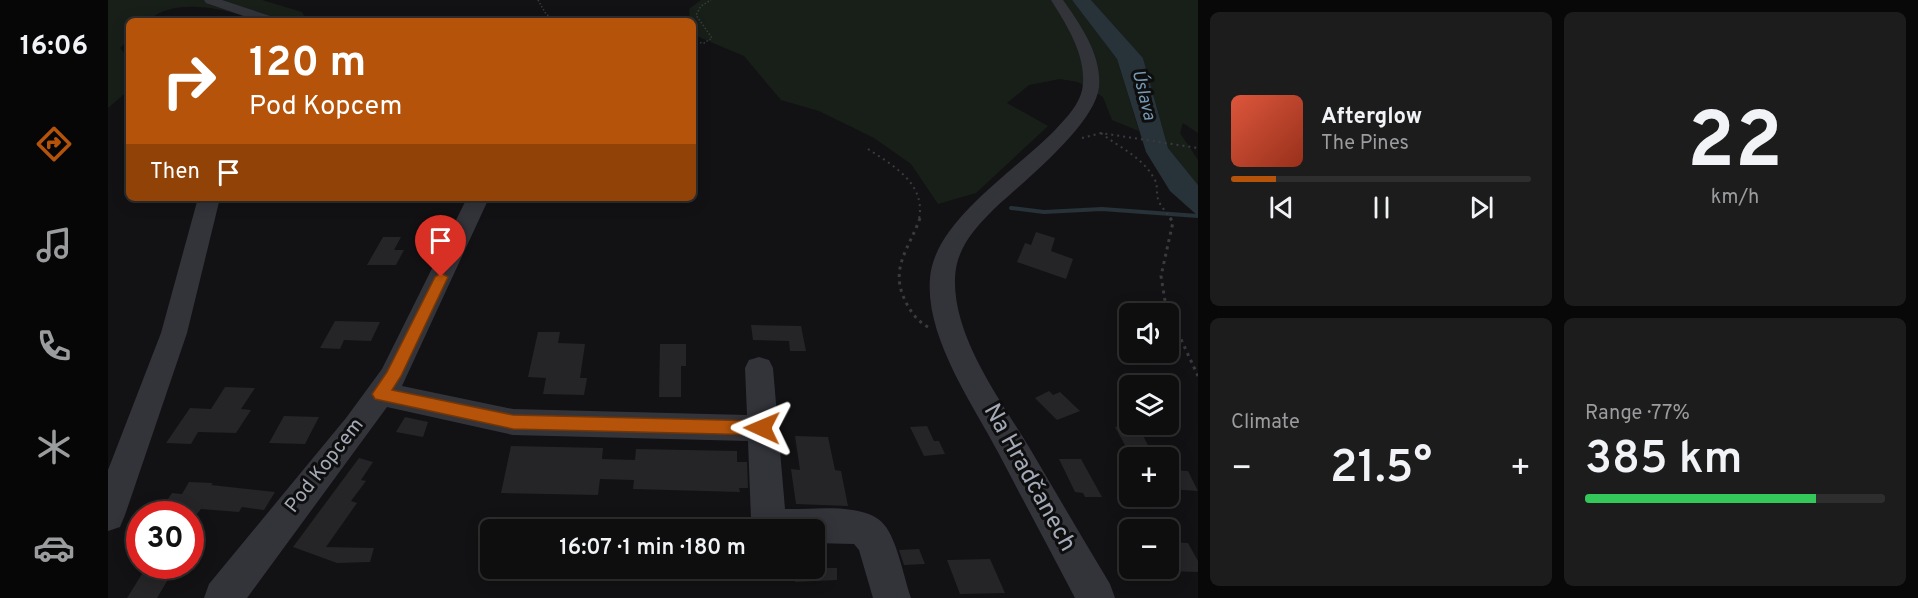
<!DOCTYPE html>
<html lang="en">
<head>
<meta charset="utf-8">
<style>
	body { margin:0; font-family:Overpass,sans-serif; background:#1c1c1d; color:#f1f3f6; height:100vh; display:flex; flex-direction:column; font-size:22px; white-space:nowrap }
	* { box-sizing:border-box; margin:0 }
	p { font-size:20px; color:#9b9c9e }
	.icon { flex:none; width:33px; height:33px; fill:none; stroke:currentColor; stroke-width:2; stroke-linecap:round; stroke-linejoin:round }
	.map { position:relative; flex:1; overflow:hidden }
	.side { display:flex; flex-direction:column; gap:12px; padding:12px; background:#080808; width:720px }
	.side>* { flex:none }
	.banner { position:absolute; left:18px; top:18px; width:570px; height:183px; border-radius:9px; box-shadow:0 3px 15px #0003,0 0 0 2px #2e2e2f; background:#b45309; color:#fff; overflow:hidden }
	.fabs { position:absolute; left:1011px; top:303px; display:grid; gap:12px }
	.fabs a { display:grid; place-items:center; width:60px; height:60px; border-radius:9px; background:#0e0e0f; box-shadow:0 3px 15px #0003,0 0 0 2px #2e2e2f; font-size:30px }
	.speed { position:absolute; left:18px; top:501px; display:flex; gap:12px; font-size:30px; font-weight:700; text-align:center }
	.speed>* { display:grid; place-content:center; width:78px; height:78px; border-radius:50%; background:#0e0e0f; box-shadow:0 3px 15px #0003,0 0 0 2px #2e2e2f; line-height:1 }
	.speed .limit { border:9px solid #d22; background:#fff; color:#111 }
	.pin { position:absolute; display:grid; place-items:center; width:51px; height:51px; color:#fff; margin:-62px -26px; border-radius:50% 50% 50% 0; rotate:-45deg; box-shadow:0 0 6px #0007 }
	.pin .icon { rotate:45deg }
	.me { position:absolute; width:66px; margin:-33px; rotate:271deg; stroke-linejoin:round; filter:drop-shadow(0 0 4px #0008) }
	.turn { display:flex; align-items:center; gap:21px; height:126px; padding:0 24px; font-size:27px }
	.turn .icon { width:78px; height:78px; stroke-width:2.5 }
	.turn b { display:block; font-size:42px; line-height:51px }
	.then { display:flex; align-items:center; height:57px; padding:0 24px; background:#0003; gap:12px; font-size:22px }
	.big { font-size:45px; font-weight:600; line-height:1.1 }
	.side .card { flex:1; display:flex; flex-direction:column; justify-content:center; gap:9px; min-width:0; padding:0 21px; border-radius:9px; background:#1c1c1d }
	.side .dial { align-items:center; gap:0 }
	.dial b { font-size:78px; line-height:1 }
	.song { display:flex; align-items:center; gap:18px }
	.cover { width:72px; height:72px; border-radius:9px; background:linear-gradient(135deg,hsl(10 70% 55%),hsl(10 70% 35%)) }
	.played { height:6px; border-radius:3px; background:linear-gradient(90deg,#b45309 15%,#2e2e2f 15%) }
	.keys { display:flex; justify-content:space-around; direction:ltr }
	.heat { display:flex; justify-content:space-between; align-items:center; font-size:33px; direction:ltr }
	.charge { height:9px; border-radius:4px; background:linear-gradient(90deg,#34c759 77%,#2e2e2f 0) }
	.side .tiles { flex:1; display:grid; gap:12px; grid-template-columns:repeat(2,1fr) }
	.trip { position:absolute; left:372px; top:519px; width:345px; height:60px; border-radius:9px; background:#0e0e0f; box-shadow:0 3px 15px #0003,0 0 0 2px #2e2e2f; font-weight:600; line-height:60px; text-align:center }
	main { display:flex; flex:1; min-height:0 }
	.tabs { display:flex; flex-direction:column; width:108px; justify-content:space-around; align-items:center; background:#060606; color:#9b9c9e }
	.tabs .icon { width:42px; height:42px }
	.tabs .active { color:#b45309 }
	.tabs b { font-size:27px; color:#f1f3f6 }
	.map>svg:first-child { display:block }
	.green { fill:#181f19 }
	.water { fill:#283239 }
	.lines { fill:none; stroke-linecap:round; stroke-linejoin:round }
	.stream { stroke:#283239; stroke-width:4 }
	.building { fill:#252528 }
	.path-far2 { stroke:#393b41; stroke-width:1.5; stroke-dasharray:1.5 2; stroke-linecap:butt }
	.path-far1 { stroke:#393b41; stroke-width:2; stroke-dasharray:2 4; stroke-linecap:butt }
	.path { stroke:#393b41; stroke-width:3; stroke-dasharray:3 4.5; stroke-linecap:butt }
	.minor { fill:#33343a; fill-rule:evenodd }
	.route { fill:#b45309; stroke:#753606; stroke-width:1.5 }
	.labels { text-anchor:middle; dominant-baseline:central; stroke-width:6; stroke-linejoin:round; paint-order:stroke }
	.far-water-label { font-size:18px; font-style:italic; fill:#7799b4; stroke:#0e0e0f }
	.street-label { font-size:20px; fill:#a3a9b6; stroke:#0e0e0f }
	.near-street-label { font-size:24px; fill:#a3a9b6; stroke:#0e0e0f }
</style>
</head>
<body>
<main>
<nav class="tabs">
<b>16:06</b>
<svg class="icon active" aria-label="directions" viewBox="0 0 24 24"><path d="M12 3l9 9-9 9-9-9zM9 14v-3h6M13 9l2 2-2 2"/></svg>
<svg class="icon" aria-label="music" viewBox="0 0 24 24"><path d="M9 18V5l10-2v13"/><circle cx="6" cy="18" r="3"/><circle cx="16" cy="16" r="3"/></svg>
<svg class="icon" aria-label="phone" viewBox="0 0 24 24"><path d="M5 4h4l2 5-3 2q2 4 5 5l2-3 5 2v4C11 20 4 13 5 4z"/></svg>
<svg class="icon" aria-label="climate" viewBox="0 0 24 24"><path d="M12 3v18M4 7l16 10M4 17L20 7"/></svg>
<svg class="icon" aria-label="car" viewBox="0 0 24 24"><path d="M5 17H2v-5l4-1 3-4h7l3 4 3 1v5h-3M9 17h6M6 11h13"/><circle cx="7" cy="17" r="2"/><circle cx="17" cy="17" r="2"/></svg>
</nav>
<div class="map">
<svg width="1090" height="598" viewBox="0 0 1090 598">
	<rect width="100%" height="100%" fill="#121214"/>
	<path class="green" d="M0,0H154L194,12L199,21C183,21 164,24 148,21C143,20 139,17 135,16C105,6 62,0 40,21H21V39L12,48L16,53L21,55V90L0,108Z
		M593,0H964L1009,59L1031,131L1004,120L995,97L970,82L952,79L921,85L899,103L940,126L868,193L830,204L803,164L766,138L711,111L673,100L636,56L586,35L588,31L585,27V21H582L581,9Z
		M983,0H1090V133L1075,123L1072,133L1090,160V185L1060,148L1035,58Z"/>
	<path class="water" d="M964,0H983L1035,58L1060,148L1090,185V216L1062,191L1038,152L1009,59Z"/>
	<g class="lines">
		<path class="stream" d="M903,208L936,212L994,209L1090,216"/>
	</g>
	<path class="building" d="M928,232L947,238L943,251L965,259L958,279L909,262L917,243L923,245Z
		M275,237H293L286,250H296L288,265H259Z
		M227,321L272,322L263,341L236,340L232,349L212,348Z
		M643,325L693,326L698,351H682L681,341L645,340Z
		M430,332H452L450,343L477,344L472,378H479L476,395L435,394L438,378L420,377Z
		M552,344H578V366H573V397H551Z
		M117,387L147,388L133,409L143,410L128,433L90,432L83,444L58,443L82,408L103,409Z
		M941,391L945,395L952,392L972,411L949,420L927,398Z
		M176,416L211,417L197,444L161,443Z
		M297,417L320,422L315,437L288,432Z
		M819,426L826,441H831L837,454L816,456L802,427Z
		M1007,427L1031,428L1042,449L1018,447Z
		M687,436L720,437L727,470L733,471L740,506L688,504L683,469L692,470Z
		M403,446L495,448L494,459L527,460L528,449L629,451V462H639L640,488H631L632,492L525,489L526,480L492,479L490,495L393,493Z
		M251,458L265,462L253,480L258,481L243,501L249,503L218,547L266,548L262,562L229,563L185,547Z
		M951,459H973L994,497H977L975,493L967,492Z
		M1060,470L1080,471L1090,491L1060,489Z
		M81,482L105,483L103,485L167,492L156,510L134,507L131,512L93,509L89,514H50L64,493L74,494Z
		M1060,542L1080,543L1090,561V572L1060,571Z
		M811,549L817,564L796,565L791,550Z
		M882,559L897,593L852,594L839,560Z
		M39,566H68L49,598H19Z
		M685,568H729V580L687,582Z"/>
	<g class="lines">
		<path class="path-far2" d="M430,0L438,14L448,21
			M585,42L596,43L604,38L588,15L593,6L603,0"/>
		<path class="path-far1" d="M993,133C1013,149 1034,156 1047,180C1050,186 1048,193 1050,199C1052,206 1059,213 1063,219
			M974,138L993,133L1090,148
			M760,149C786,166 818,184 811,219"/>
		<path class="path" d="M812,218C802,247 782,267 796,298C801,310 809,321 820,327
			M1062,218L1065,222L1053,276L1058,307L1090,376"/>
		<path class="minor" d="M96,0H114L168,18L170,21H150L98,3Z
			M943,0H955C972,24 994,55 991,87C987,125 914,183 886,209C866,229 848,249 847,278C845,337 892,399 921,447C948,493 975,539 1002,584L1007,598H967C942,550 916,502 891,454C864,403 817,337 822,278C826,221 910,169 948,129C960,116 974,102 975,83C977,53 958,24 943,0Z
			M90,198H112L79,333L17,515L12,527L0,531V470L53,333Z
			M359,198H381L294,386L405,409L639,415L637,368L641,360L651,357L661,360L665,368L677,509C706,510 760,501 778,527C790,544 796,578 803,598H765L751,550L746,544L706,543V530H647L643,519L640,441L405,435L279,407L139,598H96L101,584L238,418L274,369Z"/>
	</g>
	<path class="route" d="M333,273L340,277L293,376L284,390L405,415L654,421L660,423L663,428L660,433L654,435L405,429L267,399L264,394L279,372L327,277Z"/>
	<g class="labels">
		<g class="far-water-label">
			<text transform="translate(1035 95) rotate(76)">Úslava</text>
		</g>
		<g class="street-label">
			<text transform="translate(217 466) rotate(-52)">Pod Kopcem</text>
		</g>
		<g class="near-street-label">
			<text transform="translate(921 478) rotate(61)">Na Hradčanech</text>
		</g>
	</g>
</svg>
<div class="fabs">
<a><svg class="icon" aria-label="sound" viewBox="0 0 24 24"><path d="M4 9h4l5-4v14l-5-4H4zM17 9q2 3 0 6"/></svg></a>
<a><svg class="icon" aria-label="layers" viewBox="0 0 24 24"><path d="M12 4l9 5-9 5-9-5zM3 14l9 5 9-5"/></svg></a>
<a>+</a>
<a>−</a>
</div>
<div class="speed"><div class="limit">30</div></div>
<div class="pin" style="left:333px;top:277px;background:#d93025"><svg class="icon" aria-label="arrive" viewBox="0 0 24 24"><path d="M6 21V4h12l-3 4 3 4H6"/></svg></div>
<svg class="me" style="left:654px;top:428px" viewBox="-20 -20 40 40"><path d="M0-17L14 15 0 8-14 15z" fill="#b45309" stroke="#fff" stroke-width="4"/></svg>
<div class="trip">16:07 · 1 min · 180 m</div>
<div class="banner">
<div class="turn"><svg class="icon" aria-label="right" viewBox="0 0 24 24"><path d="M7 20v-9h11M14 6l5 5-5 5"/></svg><div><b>120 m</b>Pod Kopcem</div></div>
<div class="then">Then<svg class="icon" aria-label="arrive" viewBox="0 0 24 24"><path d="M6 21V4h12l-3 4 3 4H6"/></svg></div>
</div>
</div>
<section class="side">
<div class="tiles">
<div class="card">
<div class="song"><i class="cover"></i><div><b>Afterglow</b><p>The Pines</p></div></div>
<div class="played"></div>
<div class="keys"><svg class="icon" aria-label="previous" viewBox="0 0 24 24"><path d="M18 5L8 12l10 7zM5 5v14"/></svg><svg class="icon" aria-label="pause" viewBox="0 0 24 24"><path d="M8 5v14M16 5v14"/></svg><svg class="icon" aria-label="next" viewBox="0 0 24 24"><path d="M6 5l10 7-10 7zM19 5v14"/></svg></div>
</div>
<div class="card dial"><b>22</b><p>km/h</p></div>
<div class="card"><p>Climate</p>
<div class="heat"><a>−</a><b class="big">21.5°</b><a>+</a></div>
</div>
<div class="card"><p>Range · 77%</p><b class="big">385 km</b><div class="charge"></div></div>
</div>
</section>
</main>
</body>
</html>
